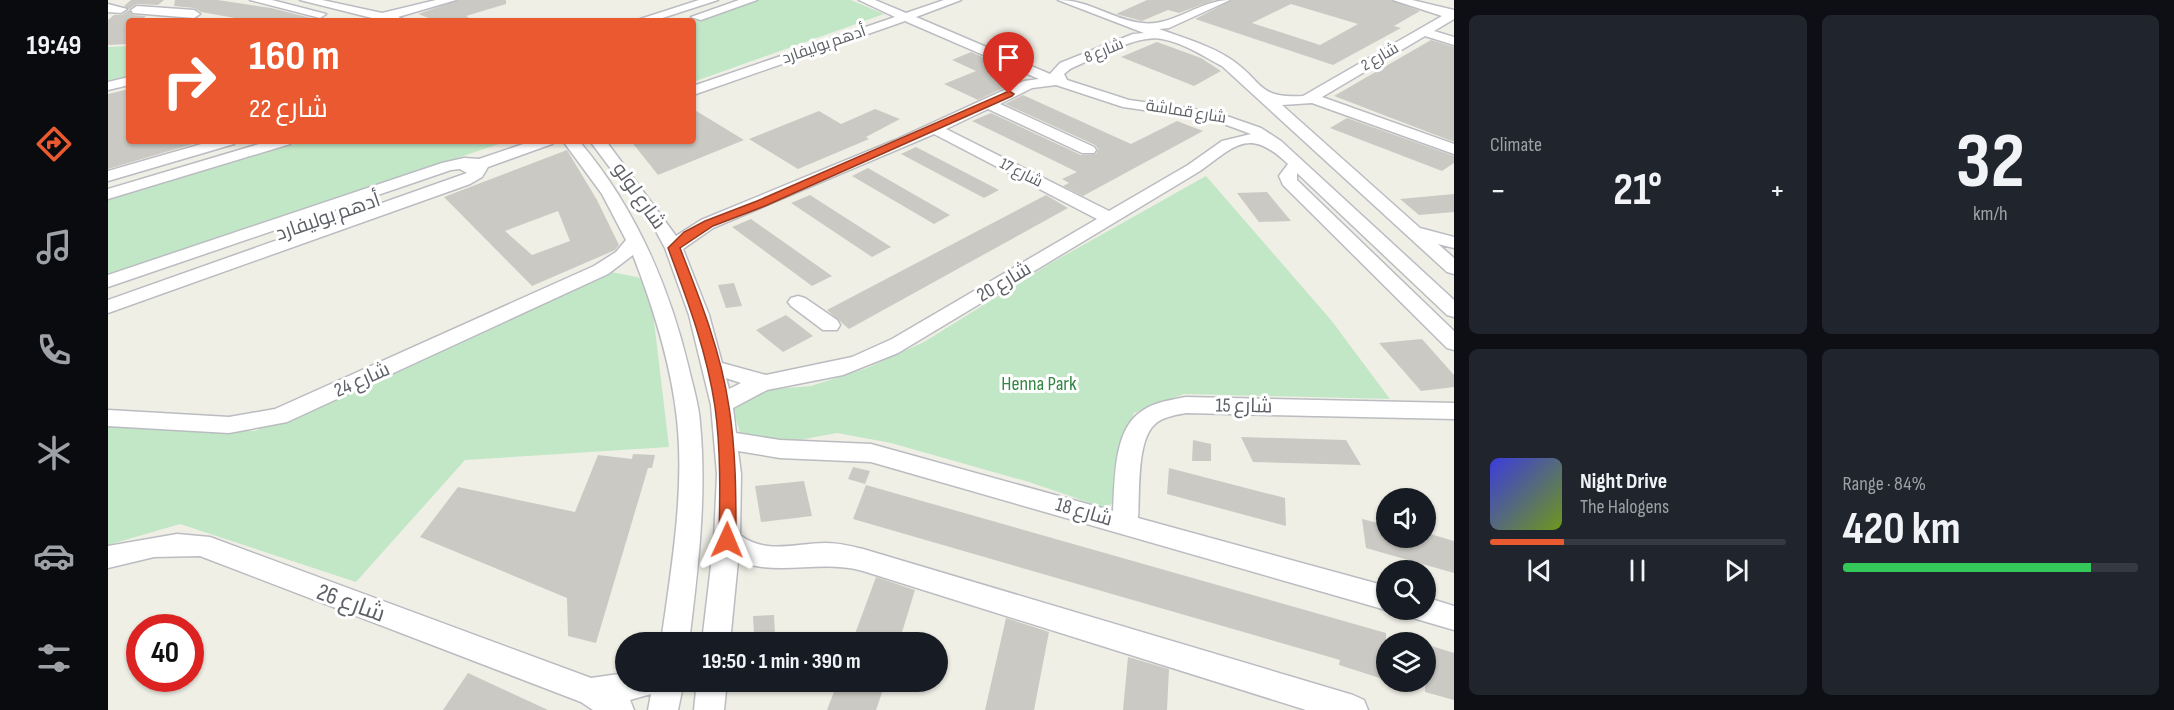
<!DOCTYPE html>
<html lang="en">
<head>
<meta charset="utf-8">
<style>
	body { margin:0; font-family:"Sofia Sans Condensed",Cairo,sans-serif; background:#20242c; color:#f1f3f6; height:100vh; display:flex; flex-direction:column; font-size:22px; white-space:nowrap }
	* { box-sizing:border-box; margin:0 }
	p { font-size:20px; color:#9ea1a6 }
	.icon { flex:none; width:33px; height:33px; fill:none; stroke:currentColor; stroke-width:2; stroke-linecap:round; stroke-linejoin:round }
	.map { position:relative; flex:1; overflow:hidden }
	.sheet { display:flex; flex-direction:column; gap:15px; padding:15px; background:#0d0f14; width:720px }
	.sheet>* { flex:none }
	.hud { position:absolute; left:18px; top:18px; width:570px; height:126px; border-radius:6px; box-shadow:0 2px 4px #0004; background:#eb5930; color:#fff; overflow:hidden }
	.tools { position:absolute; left:1268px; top:488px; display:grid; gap:12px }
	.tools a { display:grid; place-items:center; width:60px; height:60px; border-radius:50%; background:#171b24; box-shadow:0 2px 4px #0004; font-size:30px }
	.speed { position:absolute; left:18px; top:614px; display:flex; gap:12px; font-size:30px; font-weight:700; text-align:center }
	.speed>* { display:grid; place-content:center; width:78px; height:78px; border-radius:50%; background:#171b24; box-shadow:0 2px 4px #0004; line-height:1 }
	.speed .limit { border:9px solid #d22; background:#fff; color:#111 }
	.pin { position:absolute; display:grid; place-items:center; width:51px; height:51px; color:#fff; margin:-62px -26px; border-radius:50% 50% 50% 0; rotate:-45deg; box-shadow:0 0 6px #0007 }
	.pin .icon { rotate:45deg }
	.me { position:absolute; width:66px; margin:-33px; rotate:1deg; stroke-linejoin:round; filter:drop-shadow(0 0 4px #0008) }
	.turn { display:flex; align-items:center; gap:21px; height:126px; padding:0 24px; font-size:27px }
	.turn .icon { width:78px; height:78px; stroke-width:2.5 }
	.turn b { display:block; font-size:42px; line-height:51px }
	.big { font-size:45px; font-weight:700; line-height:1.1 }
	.sheet .tile { flex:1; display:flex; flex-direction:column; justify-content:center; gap:9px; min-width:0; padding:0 21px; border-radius:9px; background:#20242c }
	.sheet .dial { align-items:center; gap:0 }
	.dial b { font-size:78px; line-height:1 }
	.song { display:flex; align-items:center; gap:18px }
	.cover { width:72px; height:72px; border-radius:9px; background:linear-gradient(135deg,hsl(240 70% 55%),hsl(80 70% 35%)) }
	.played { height:6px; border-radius:3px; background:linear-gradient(90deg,#eb5930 25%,#363941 25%) }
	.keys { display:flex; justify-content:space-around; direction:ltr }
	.heat { display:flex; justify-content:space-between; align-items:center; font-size:33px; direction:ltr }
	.charge { height:9px; border-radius:4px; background:linear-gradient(90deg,#34c759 84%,#363941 0) }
	.sheet .tiles { flex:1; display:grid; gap:15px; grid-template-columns:repeat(2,1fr) }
	.trip { position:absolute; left:507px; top:632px; width:333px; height:60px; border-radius:30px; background:#171b24; box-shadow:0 2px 4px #0004; font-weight:700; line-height:60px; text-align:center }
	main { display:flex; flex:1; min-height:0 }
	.tabs { display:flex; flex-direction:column; width:108px; justify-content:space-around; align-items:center; background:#090b0e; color:#9ea1a6 }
	.tabs .icon { width:42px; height:42px }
	.tabs .on { color:#eb5930 }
	.tabs b { font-size:27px; color:#f1f3f6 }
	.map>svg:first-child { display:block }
	.green { fill:#c2e7c7 }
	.building { fill:#cbc9c3; fill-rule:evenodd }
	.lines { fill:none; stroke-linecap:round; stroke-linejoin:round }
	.minor-casing { stroke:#babcc1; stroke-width:3 }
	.minor { fill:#fff; fill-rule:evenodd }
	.route { fill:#eb5930; stroke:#993a1f; stroke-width:1.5 }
	.labels { text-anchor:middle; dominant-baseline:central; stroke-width:6; stroke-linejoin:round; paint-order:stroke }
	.far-street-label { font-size:16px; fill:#5d6066; stroke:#fff }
	.street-label { font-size:20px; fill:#5d6066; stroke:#fff }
	.park-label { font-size:20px; fill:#348643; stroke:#fff }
	.near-street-label { font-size:24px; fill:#5d6066; stroke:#fff }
</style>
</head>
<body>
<main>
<nav class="tabs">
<b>19:49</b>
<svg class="icon on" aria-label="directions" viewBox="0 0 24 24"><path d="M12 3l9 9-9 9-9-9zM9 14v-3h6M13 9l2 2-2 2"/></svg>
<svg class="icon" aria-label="music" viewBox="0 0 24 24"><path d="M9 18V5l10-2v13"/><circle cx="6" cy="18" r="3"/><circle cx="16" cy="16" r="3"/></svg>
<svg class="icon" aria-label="phone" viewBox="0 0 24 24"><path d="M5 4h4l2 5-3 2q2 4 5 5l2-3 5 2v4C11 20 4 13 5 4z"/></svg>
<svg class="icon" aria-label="climate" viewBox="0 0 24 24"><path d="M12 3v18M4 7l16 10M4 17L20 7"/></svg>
<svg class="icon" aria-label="car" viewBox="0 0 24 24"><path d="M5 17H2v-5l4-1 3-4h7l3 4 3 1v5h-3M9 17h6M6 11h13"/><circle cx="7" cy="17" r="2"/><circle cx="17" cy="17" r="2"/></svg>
<svg class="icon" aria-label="filters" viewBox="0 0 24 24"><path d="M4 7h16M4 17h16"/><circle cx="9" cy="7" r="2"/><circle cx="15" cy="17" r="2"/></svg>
</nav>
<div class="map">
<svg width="1346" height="710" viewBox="0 0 1346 710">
	<rect width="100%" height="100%" fill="#f0efe6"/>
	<path class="green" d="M645,0H743L776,14L585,82V21H580Z
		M21,46V80L0,85V47Z
		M195,141H400L0,275V199Z
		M1098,176L1223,320L1282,399L1076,394L1026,413L1015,446L1013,498L997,508L921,482L783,443L729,433L670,444L632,432L624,407L642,391L703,386L759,368L816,342L943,263Z
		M493,270L529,277L541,283L545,291L546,321L561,447L357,460L248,582L72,524L0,545V423L147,431Z"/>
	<path class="building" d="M23,0H56L50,5L29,4L21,9L16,6Z
		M67,0H110L163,8L203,18L202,21H135L138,20L93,12L86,8L66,6Z
		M350,0H398V4L358,16L366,21H329L310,14Z
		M1039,0H1106L1071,13L1060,10L1034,21L1008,14Z
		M1124,0H1283L1312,11L1286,26L1293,28L1225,65L1087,19ZM1183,4L1250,24L1212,45L1144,23Z
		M21,10L25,15L38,16L33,21H21V44L0,45V20L6,15H14Z
		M1323,40L1346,47V142L1226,96Z
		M1049,42L1093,58L1113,71L1086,86L1013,57Z
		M863,52L916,75L892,85L897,87L870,100L836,84L868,71L844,60Z
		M21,89V141H95L0,169V94Z
		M915,95L1023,144L1069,121L1095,131L975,196L955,186L961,183L954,179L969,172L864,121L883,113L973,155L988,154L990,149L987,145L897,104Z
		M585,109L636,140L550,175L523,141H585Z
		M767,109L792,119L758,137L761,139L690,169L641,139L711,111L733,124Z
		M1239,118L1346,156V163L1334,171L1222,128Z
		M808,147L891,190L876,198L793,154Z
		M459,150L489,200L511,245L507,250L424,286L336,197ZM450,211L462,241L424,255L397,231Z
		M760,168L842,215L826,224L744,176Z
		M1159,192L1183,221L1151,222L1129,193Z
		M1346,194V212L1311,215L1292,199Z
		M702,195L783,247L764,257L683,203Z
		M938,195L960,208L741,329L719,310Z
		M643,219L724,276L704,286L624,227Z
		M626,283L634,306L618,308L610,285Z
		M678,315L705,336L675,352L648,330Z
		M1314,339L1346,375V387L1313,391L1271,343Z
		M1133,437L1238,440L1253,465L1145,462Z
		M1085,440L1103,444V461H1084Z
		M525,454L547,455L544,468H540L488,643L460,636L459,598L312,537L350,487L467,512L490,455L524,459Z
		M745,467L762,471L757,484L740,479Z
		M1061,468L1177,498L1178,526L1059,494Z
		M696,481L704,516L653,522L647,486Z
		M758,485L1278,633V680L1231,665L1232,660L745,519Z
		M1254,519L1278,525V537H1322V534L1346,541V573L1258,548Z
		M768,577L807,590L791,642H744Z
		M666,615L667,633H646L645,616Z
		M898,618L941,632L926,710H877Z
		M1317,644L1346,653V700L1317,692Z
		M1020,657L1061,669L1059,710H1015Z
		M360,673L440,710H335Z
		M730,681H778L768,710H719Z"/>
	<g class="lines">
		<defs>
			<path id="minor" d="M142,0H164L218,14L212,18Z
				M192,0H214L274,13L328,0H348L290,17L299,21H276Z
				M591,0H610L545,21H526Z
				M631,0H649L593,20L583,17Z
				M751,0H767L798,13L836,0H853L808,17L942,74L952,63L1025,34L1036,33L950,0C982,0 1005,20 1034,23C1065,27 1091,0 1122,0L1061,28L1051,29C1075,38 1102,45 1124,60C1157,83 1148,98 1195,96L1334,16L1285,0H1304L1346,10V19L1326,31L1346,37V45L1317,36L1214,97L1346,144V154L1204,103L1174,105L1312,228L1346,237V248L1330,244L1346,258V274L1339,272L1114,66C1095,56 1076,43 1054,39C1030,34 985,59 962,69L956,74L959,80L1021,100L1107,112L1153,128L1173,141L1346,300V317L1339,315L1189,173V180L1346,331V350L1339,348L1175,185L1171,176L1180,164C1141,127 1128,145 1092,171L790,353L735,375L659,390L625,408L628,433L672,440L763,444L1005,511C1007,481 1005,429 1034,411C1046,402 1063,400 1078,397L1346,403V419L1078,413C1067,415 1055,417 1047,424C1028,441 1032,494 1030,518L1278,586V609H1281L1278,610L763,462L672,458L630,451L633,474L632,535C658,555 688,543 718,543C731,543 743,546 755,549L1245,695L1256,700L1260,710H1198L755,571C713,559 671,577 630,561L622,642H594L606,540L609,474L603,405L581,315L557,248L544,224L482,141H498L568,236L593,220L787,140L916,81L931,79L797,21L585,95V86L787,17ZM948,85L1015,107L1105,120L1143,134L1114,141L1080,165L1001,211L838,129L880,109L974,153H986L988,150L986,147L892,104L924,88ZM826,134L989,219L784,339L744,357L658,375L614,363L601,315L575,249L605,228ZM618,378L633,383L621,389Z
				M0,4L19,9L13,13L0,12Z
				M29,6L86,10L92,14L86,18L25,13L23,10Z
				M21,77V85L0,90V82Z
				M104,141H129L126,144L0,181V171Z
				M161,141H185L182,144L0,199V189Z
				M424,141H447L444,144L380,167L374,177L362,184L0,313V300L359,173L352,169L343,170L0,287V275L334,163L356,158L371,159Z
				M455,141H471C527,207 561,285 581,369C585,387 591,405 592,423C599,496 590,570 581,642H553C563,570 577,492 569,419C563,363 545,307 525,255L500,274L179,422L121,433L0,426V410L121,417L167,409L486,266L508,252L518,240L494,194Z
				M690,296L697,298L729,320L732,325L729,330H715L683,306L680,302L683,298Z
				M69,534L102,537L483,678L518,673V681H576L570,710H540L543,694L522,700L526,710H485L473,702L92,556L46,557L0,568V546Z
				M1317,597L1346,606V630L1305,618L1301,609H1317Z
				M589,681H619L616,710H586Z"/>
		</defs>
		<use href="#minor" class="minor-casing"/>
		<use href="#minor" class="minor"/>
	</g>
	<path class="route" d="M901,91L906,94L904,96L657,206L605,226L572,248C592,299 613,352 621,407C628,451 628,495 628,540L625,545H613L611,540C612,495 613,451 607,407C599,352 579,299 560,248L576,232L597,221L649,201Z"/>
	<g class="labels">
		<g class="far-street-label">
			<text transform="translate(716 45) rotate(-19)">أدهم بوليفارد</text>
			<text transform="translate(996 51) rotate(-22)">شارع 8</text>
			<text transform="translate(1272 57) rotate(-30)">شارع 2</text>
			<text transform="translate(1078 112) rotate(9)">شارع قماشة</text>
			<text transform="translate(913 173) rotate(27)">شارع 17</text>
		</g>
		<g class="street-label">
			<text transform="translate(531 196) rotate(55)">شارع لولو</text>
			<text transform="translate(220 217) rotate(-19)">أدهم بوليفارد</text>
			<text transform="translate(896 282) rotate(-31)">شارع 20</text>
			<text transform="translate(254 380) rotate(-24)">شارع 24</text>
			<text transform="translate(1136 406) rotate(1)">شارع 15</text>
			<text transform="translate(976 512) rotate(16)">شارع 18</text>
		</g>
		<g class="park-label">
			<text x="931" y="384">Henna Park</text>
		</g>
		<g class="near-street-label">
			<text transform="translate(243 603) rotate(20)">شارع 26</text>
		</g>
	</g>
</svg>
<div class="tools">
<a><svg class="icon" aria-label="sound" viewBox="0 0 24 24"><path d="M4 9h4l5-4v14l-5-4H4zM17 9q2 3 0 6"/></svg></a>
<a><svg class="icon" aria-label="search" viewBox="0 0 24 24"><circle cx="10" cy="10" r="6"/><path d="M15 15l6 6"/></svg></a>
<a><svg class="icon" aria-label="layers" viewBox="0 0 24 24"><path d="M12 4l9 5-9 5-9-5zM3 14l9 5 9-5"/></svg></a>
</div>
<div class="speed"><div class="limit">40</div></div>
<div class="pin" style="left:901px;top:94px;background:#d93025"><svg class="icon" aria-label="arrive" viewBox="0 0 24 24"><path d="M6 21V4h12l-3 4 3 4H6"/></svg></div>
<svg class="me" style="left:619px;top:540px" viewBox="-20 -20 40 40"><path d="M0-17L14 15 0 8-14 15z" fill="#eb5930" stroke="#fff" stroke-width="4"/></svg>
<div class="trip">19:50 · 1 min · 390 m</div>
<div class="hud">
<div class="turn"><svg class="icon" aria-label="right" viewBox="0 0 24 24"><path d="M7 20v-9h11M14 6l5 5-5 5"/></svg><div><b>160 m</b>شارع 22</div></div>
</div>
</div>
<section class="sheet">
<div class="tiles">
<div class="tile"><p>Climate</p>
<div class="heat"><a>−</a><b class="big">21°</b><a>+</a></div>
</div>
<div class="tile dial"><b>32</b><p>km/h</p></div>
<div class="tile">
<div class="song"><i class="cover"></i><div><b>Night Drive</b><p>The Halogens</p></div></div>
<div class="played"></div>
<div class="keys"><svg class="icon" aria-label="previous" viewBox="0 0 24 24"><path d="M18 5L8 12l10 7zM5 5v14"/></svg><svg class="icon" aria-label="pause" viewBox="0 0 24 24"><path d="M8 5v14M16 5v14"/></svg><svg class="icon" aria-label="next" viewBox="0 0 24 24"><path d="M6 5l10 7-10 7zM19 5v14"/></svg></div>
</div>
<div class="tile"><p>Range · 84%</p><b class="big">420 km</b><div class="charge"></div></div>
</div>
</section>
</main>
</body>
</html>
